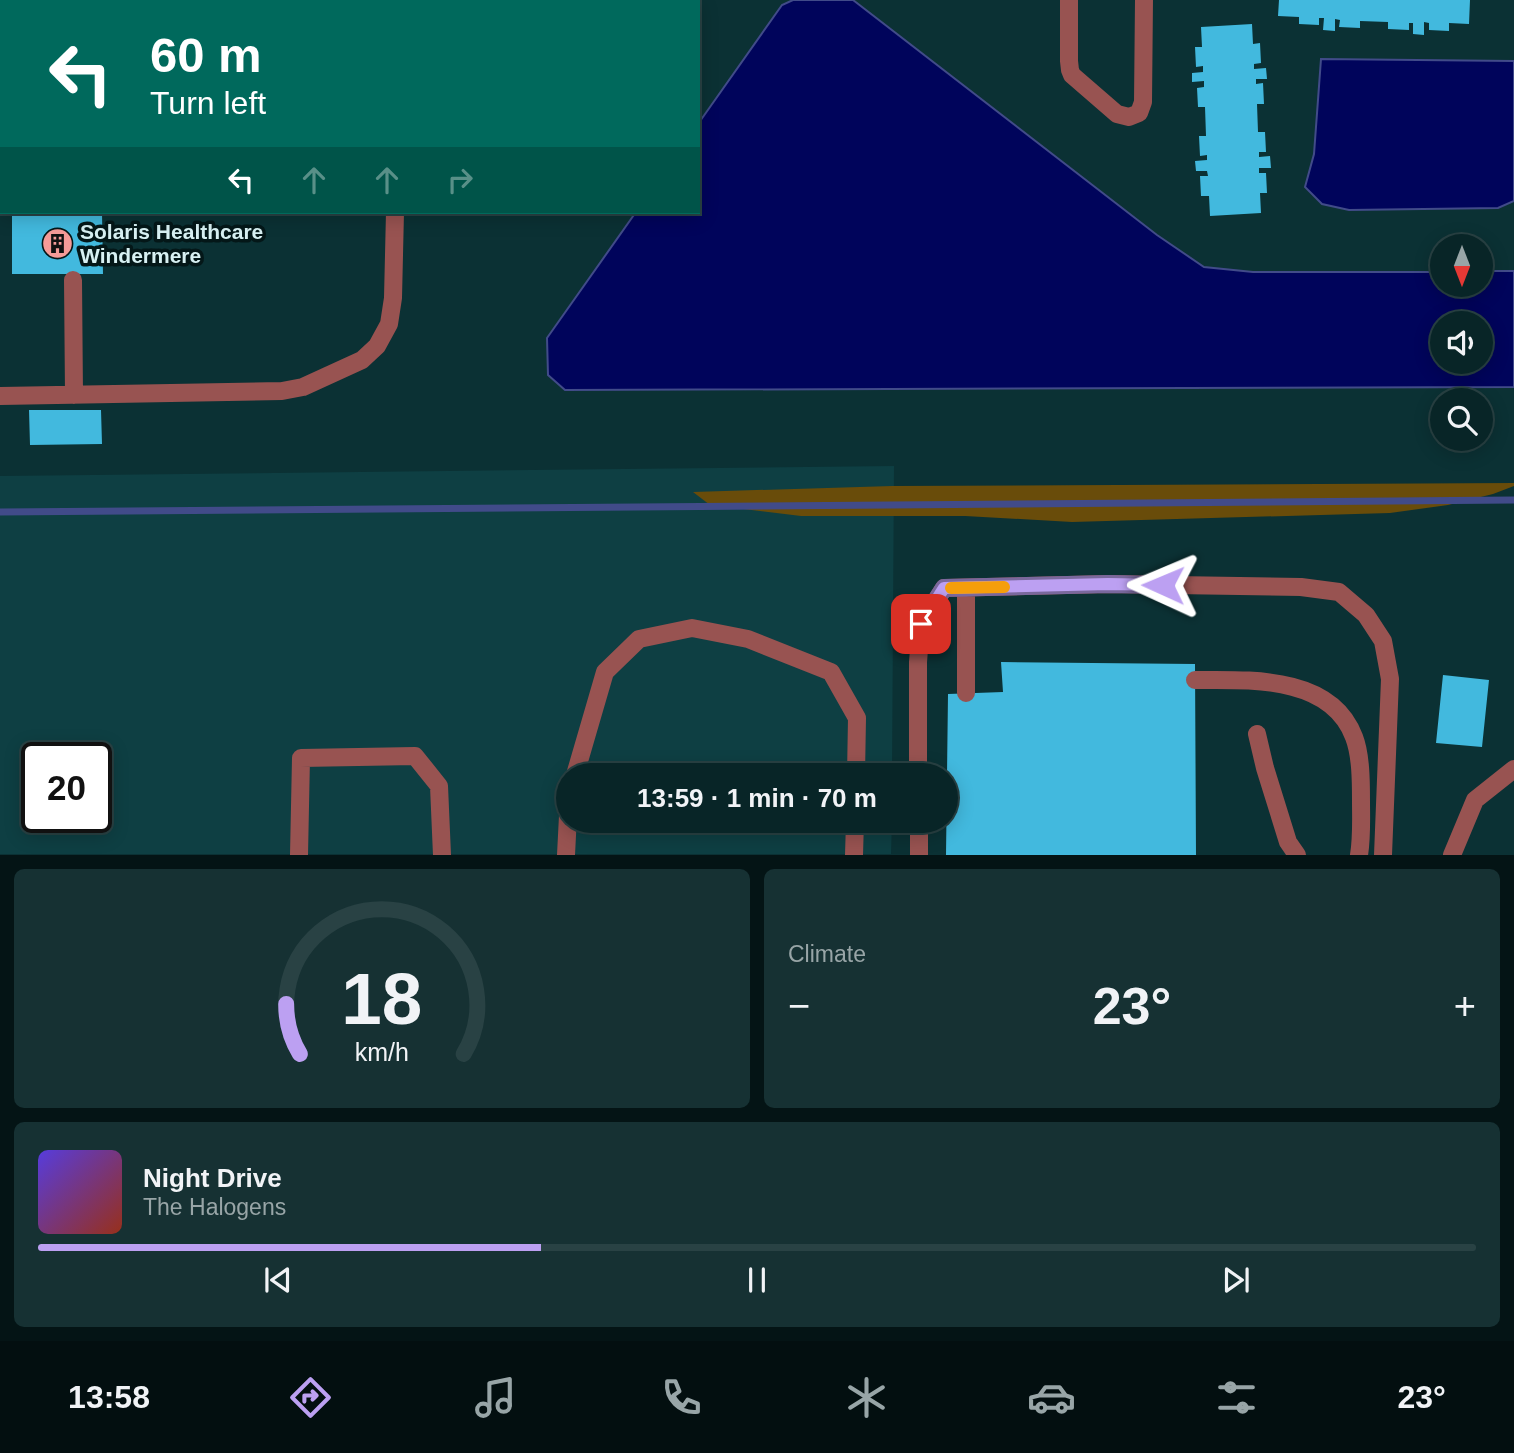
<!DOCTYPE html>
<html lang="en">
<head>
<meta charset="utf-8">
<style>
	body { margin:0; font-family:Arial,sans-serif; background:#163133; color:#f1f3f6; height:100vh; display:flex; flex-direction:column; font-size:26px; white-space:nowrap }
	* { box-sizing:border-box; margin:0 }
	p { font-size:23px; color:#98a5a7 }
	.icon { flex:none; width:38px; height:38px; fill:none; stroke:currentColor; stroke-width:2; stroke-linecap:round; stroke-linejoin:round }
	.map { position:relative; height:855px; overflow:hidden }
	.sheet { display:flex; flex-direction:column; gap:14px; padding:14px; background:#041415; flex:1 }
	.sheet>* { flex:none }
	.banner { position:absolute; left:0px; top:0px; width:700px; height:214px; box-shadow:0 4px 18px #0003,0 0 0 2px #294244; background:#00695c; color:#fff; overflow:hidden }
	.needle { width:46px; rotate:180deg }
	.fabs { position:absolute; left:1430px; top:234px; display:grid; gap:14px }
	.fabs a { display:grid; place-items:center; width:63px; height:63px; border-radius:50%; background:#082527; box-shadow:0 4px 18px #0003,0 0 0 2px #294244; font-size:35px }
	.speed { position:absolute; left:21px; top:742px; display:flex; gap:14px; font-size:35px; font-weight:700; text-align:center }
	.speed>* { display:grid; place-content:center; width:91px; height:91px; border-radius:50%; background:#082527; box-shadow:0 4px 18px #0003,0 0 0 2px #294244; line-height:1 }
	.speed .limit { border:4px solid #111; border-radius:10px; background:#fff; color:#111 }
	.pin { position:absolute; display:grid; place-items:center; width:60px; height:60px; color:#fff; margin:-30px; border-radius:14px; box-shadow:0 4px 10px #0006 }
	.me { position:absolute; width:77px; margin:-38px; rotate:271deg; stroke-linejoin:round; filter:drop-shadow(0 0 5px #0008) }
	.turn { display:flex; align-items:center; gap:24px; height:147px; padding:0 35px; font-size:32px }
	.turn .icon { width:91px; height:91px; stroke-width:2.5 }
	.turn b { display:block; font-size:49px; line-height:60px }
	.lanes { display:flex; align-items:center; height:66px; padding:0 35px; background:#0003; justify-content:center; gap:35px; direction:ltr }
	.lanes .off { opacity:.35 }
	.big { font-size:52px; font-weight:700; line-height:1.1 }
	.sheet .widget { flex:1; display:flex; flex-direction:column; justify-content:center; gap:10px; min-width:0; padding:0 24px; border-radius:10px; background:#163133 }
	.sheet .dial { align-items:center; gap:0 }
	.dial svg { height:182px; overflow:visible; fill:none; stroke:#294244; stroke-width:7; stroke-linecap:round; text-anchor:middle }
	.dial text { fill:#f1f3f6; stroke:none }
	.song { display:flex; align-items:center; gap:21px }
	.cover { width:84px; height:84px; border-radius:10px; background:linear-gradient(135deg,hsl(250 70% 55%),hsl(10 70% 35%)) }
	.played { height:7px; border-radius:4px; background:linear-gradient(90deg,#bca0f2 35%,#294244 35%) }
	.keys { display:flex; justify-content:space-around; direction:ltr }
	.heat { display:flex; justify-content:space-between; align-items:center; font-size:38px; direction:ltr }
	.sheet .tiles { flex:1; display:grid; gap:14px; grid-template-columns:1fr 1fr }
	.widget:last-child { grid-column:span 2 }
	.trip { position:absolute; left:556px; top:763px; width:402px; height:70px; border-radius:35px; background:#082527; box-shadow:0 4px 18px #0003,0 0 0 2px #294244; font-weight:700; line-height:70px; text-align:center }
	.dock { display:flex; height:112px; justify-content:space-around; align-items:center; background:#030f10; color:#98a5a7 }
	.dock .icon { width:49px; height:49px }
	.dock .on { color:#bca0f2 }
	.dock b { font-size:32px; color:#f1f3f6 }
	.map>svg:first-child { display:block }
	.built { fill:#0e3f43; fill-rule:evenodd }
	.green { fill:#694c0a }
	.water { fill:#00045b; stroke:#414b89; stroke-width:2; fill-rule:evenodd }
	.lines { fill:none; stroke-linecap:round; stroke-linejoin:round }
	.stream { stroke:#414b89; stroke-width:7 }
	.building { fill:#42b9de }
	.minor { stroke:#985351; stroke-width:18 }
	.route-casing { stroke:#7a689d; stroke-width:18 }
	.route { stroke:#bca0f2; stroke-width:12 }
	.slow { stroke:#f59e0b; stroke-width:12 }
	.labels { text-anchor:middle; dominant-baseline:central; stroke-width:7; stroke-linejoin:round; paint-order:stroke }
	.poi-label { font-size:21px; font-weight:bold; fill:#d8f1f3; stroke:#041718; text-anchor:start }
</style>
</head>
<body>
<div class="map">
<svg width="1514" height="855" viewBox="0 0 1514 855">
	<rect width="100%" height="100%" fill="#0b3134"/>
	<path class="built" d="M894,466L892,775H569V821H892L891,854H0V476ZM37,758H96V817H37Z"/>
	<path class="green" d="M1514,483V486L1493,494L1448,505L1390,513L1072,522L965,516H801L710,505L693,492L892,486Z"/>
	<path class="water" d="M793,0H853L1157,235L1204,267L1253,272H1442V285H1480L1481,271H1514V387L565,390L548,375L547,338L636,212H698V124L782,5ZM1442,324H1480V362H1442Z
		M1321,59L1514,61V201L1498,208L1349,210L1322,204L1305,187L1314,154Z"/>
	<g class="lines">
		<path class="stream" d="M0,512L1514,500"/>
	</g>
	<path class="building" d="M1279,0H1470L1469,24L1449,23V31L1429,30V23L1424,22V35L1413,34V23H1409V30L1388,29V22L1360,21V28L1339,27L1340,20L1335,19V31L1323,30L1324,18H1319V25L1299,24V17L1278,16Z
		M1252,24L1253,44L1260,43L1261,63L1254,64V69L1266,68L1267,79H1256V84L1263,83L1264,104H1257L1258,132H1265L1266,152H1259V157L1270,156L1271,168H1259V173H1266L1267,193H1260L1261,213L1210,216L1209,196H1201L1200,176H1208L1207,171H1196L1195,161L1207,160V155L1200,156L1199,136H1206L1205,107H1198L1197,88L1204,87V81L1192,82V73L1203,72V66L1196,67L1195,47H1202L1201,27Z
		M12,212H102L103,274H12Z
		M29,410H101L102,444L30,445Z
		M1001,662L1195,664L1196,855H946L948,694L1003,692Z
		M1443,675L1489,680L1482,747L1436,743Z"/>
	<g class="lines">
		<path class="minor" d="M248,0L250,2
			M1069,0V61L1070,70L1072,75L1117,114L1129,117L1139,113L1143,102L1144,0
			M73,280L74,395
			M0,396L282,391L303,387L362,360L377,346L389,324L393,298L395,212
			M966,588V693
			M1195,680C1249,680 1331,675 1354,737C1361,755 1361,782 1361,801C1361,819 1362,837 1359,855
			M1257,734L1265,768L1288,842L1297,855
			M575,775L605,672L639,639L692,628L748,639L831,672L857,718L856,775
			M918,775V662L921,624L944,588L1108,584L1301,587L1339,592L1366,615L1383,641L1390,679L1383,855
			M919,821V855
			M299,855L301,758L415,756L439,786L442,855
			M566,855L569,796
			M854,855L855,821
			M1452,855L1475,800L1514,769"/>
	</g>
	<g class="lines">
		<defs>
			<path id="route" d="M921,624L944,588L1108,584L1163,585"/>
		</defs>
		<use href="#route" class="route-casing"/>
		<use href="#route" class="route"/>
		<path class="slow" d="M951,588L1004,587"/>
	</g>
	<defs>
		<symbol id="building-disc" viewBox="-11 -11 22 22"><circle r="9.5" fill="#f59b98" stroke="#041718"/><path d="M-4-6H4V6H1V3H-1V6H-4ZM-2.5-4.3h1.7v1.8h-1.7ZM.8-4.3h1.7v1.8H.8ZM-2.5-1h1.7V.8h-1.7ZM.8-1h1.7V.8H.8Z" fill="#111"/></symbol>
	</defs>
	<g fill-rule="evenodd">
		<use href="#building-disc" x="40" y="226" width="35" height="35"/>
	</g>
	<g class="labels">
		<g class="poi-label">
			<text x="80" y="231">Solaris Healthcare<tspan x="80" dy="24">Windermere</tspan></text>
		</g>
	</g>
</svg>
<div class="fabs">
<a><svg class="needle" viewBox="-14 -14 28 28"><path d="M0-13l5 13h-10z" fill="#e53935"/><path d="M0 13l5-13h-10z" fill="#98a5a7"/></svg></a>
<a><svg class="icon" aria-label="sound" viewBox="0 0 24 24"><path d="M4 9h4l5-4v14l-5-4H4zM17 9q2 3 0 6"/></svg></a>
<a><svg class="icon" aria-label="search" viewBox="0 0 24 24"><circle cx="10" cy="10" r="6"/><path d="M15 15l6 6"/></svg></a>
</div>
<div class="speed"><div class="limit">20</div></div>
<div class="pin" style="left:921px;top:624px;background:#d93025"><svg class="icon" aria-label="arrive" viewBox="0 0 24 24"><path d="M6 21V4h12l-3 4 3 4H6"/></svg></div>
<svg class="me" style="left:1163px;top:585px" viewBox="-20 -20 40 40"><path d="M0-17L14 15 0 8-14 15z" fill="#bca0f2" stroke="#fff" stroke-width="4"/></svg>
<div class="trip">13:59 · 1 min · 70 m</div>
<div class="banner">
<div class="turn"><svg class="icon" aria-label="left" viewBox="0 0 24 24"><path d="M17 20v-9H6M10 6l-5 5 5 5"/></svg><div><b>60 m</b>Turn left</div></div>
<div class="lanes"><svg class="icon" aria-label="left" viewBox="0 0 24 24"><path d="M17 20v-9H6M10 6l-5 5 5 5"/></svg><svg class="icon off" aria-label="ahead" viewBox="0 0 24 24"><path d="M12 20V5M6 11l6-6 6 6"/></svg><svg class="icon off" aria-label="ahead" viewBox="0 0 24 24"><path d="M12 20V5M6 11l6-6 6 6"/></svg><svg class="icon off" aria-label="right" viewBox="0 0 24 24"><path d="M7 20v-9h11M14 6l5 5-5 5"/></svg></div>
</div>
</div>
<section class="sheet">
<div class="tiles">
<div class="widget dial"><svg viewBox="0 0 100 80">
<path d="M14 69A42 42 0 1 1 86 69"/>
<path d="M14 69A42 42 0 0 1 8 47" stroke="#bca0f2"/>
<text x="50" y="56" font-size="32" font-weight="700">18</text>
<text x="50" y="72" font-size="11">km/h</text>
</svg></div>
<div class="widget"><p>Climate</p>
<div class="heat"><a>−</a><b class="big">23°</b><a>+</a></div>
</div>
<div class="widget">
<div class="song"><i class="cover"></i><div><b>Night Drive</b><p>The Halogens</p></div></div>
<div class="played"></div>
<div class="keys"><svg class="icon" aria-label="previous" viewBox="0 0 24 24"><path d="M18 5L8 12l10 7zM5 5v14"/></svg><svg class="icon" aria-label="pause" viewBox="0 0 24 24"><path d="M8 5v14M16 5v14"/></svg><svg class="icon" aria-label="next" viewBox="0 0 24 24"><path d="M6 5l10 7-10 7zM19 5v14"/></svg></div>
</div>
</div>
</section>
<nav class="dock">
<b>13:58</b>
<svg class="icon on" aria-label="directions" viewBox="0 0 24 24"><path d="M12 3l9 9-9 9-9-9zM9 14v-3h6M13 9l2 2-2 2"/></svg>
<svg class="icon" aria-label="music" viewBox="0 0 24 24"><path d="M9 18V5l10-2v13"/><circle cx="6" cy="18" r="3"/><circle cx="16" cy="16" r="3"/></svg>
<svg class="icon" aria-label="phone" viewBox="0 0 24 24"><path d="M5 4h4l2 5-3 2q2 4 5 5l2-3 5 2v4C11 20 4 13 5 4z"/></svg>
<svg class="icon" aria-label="climate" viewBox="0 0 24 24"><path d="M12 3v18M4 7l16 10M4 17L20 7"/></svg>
<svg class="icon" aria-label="car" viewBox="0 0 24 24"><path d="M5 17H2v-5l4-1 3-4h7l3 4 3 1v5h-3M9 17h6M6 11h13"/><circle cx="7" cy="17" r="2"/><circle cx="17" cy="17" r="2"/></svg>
<svg class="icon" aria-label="filters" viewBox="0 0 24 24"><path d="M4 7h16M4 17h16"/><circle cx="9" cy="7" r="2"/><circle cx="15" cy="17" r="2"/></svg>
<b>23°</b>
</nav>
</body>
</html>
